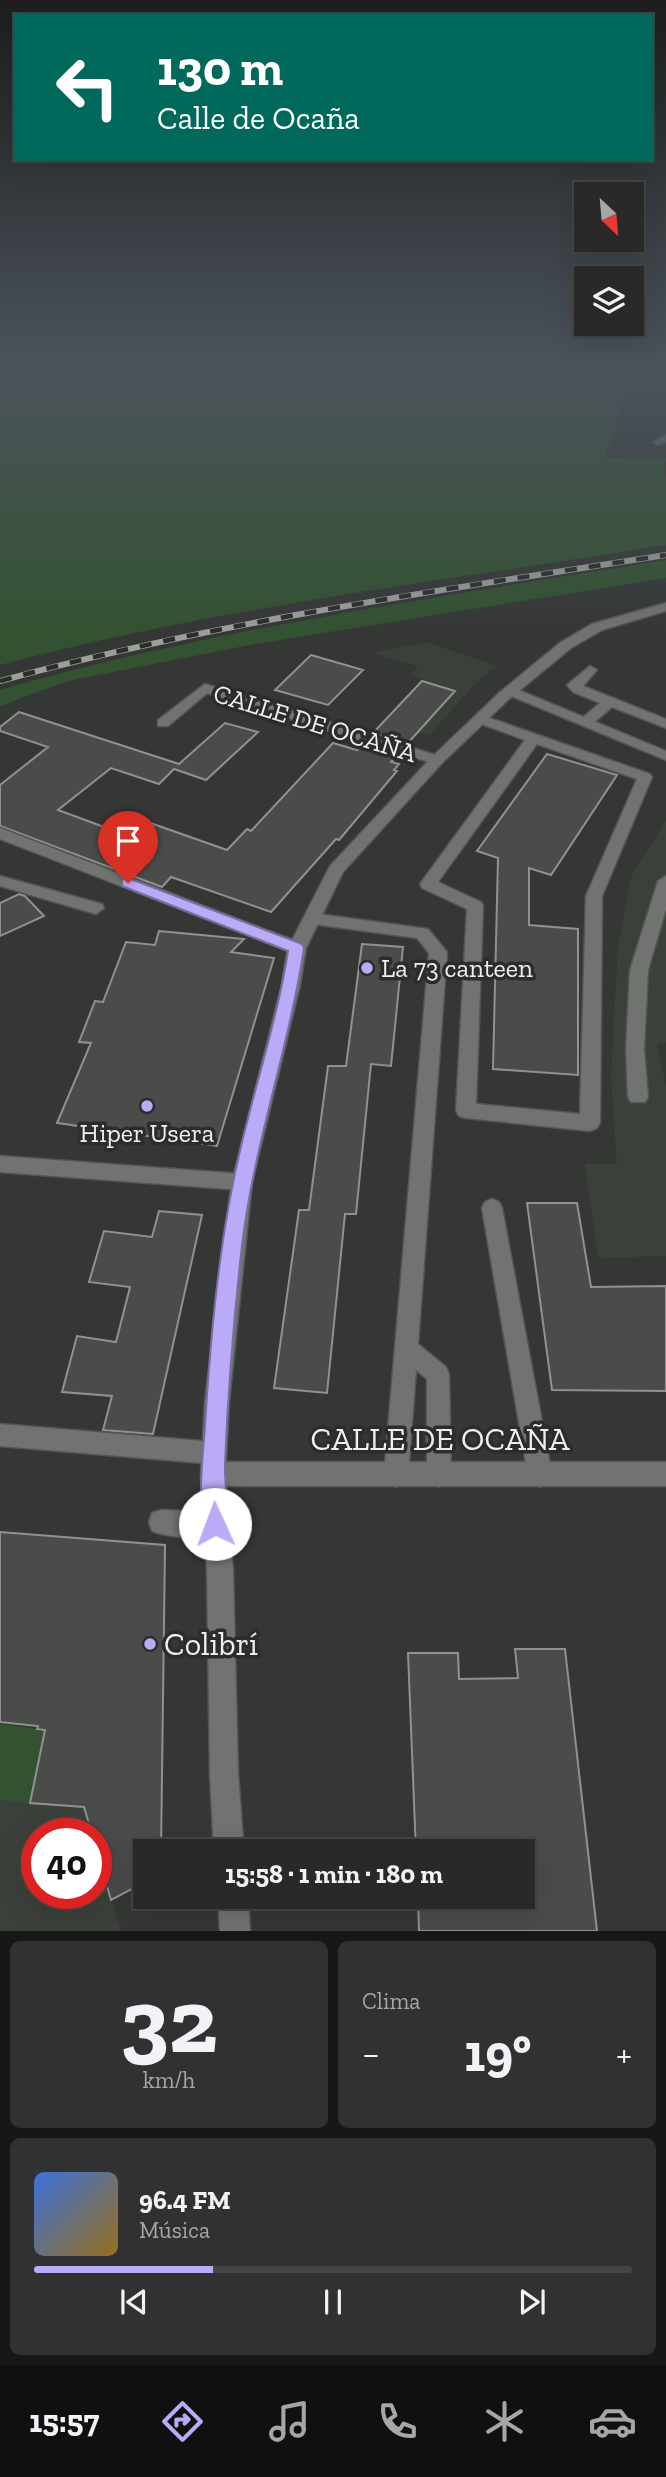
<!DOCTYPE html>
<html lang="es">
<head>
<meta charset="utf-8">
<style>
	body { margin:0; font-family:"Zilla Slab",serif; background:#303130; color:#f1f3f6; height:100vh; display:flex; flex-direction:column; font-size:26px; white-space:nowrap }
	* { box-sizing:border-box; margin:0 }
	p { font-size:23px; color:#a5a6a8 }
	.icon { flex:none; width:38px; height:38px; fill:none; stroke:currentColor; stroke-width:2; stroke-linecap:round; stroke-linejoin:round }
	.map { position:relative; height:1931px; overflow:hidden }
	.drawer { display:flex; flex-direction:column; gap:10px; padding:10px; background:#161716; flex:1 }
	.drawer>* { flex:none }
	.guide { position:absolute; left:14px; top:14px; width:639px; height:147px; border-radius:0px; box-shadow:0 7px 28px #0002,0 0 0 2px #444545; background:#00695c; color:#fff; overflow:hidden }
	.needle { width:46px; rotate:154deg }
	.tools { position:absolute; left:574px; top:182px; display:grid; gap:14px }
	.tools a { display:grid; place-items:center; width:70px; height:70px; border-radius:0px; background:#282928; box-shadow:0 7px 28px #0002,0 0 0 2px #444545; font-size:35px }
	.speed { position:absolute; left:21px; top:1818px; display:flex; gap:14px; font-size:35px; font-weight:700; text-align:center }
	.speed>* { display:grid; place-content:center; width:91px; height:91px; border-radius:50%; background:#282928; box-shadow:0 7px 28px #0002,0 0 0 2px #444545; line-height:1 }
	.speed .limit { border:10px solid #d22; background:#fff; color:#111 }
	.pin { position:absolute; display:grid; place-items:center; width:60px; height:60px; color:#fff; margin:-72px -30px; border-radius:50% 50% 50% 0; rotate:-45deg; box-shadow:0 0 7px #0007 }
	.pin .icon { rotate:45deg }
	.me { position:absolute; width:77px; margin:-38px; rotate:358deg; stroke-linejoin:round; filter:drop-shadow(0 0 5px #0008) }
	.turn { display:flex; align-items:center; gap:24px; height:147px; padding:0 28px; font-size:32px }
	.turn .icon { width:91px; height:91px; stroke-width:2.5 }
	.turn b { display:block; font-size:49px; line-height:60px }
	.big { font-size:52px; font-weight:700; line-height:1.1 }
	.drawer .tile { flex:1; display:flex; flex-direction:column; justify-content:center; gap:10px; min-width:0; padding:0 24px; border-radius:10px; background:#303130 }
	.drawer .dial { align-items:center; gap:0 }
	.dial b { font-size:91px; line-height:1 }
	.song { display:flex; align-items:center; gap:21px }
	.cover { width:84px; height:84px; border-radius:10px; background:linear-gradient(135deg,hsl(220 70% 55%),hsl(40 70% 35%)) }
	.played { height:7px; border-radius:4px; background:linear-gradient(90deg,#baaaf7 30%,#444545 30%) }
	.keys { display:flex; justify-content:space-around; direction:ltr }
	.heat { display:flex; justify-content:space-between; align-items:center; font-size:38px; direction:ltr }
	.drawer .tiles { flex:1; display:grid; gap:10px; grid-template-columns:1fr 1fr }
	.tile:last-child { grid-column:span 2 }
	.trip { position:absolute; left:133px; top:1839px; width:402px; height:70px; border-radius:0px; background:#282928; box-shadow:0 7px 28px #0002,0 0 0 2px #444545; font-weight:700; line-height:70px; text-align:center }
	.menu { display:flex; height:112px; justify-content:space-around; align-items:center; background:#101010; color:#a5a6a8 }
	.menu .icon { width:49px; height:49px }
	.menu .active { color:#baaaf7 }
	.menu b { font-size:32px; color:#f1f3f6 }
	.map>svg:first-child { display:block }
	.built { fill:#3b413a }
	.green { fill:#335231 }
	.building { fill:#4a4c4a; stroke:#90928f; stroke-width:2 }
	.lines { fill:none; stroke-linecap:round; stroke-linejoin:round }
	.service-casing { stroke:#535553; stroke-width:3 }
	.minor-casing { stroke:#535553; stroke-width:3 }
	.tertiary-casing { stroke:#535553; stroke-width:3 }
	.service { fill:#717371; fill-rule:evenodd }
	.minor { fill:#717371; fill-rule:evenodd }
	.tertiary { fill:#717371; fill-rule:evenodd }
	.rail-casing { stroke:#9d9f9d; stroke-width:6 }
	.rail { stroke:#2b2d2b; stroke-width:4.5; stroke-dasharray:12; stroke-linecap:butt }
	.route { fill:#baaaf7; stroke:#796ea1; stroke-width:2 }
	.poi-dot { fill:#baaaf7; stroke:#2b2d2b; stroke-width:2.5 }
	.labels { text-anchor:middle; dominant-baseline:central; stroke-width:7; stroke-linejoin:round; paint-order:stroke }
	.street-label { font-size:26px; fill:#eeefee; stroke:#2b2d2b }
	.poi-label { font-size:26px; fill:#eeefee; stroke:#2b2d2b; text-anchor:start }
	.near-street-label { font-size:32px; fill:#eeefee; stroke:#2b2d2b }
	.near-poi-label { font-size:32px; fill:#eeefee; stroke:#2b2d2b; text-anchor:start }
</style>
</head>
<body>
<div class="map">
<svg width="666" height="1931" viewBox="0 0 666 1931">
	<rect width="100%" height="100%" fill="#353735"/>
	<path class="built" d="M426,642L497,666L476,683L429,735L384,721L424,679L411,675L418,666L372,653Z
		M666,820V1043L657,1044L666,1086V1256L598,1258L585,1164H617L611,1076L618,947L631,877Z
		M0,1800L84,1807L92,1834H37V1894H96V1849L121,1931H0Z"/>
	<path class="green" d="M0,367H634L605,458L666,459L663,475H666V545C444,581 218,607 0,665Z
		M666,560V578L255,644L68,681L0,706V690C218,627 443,597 666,560Z
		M0,1724L45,1730L30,1803L0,1800Z"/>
	<path class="building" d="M311,655L363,670L328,705L275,690Z
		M422,681L455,691L407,744L373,733Z
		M19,712L179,764L225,723L258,732L206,780L174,769L159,784L111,768L58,810L123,834L139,819L227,850L247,829L251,831L333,743L357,750L363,744L397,755L391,762L399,764L394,770L397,771L339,840L336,839L271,912L171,877L162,887L0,826V785L48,747L0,731V727Z
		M547,754L617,775L551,875L529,868V925L578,929V1075L493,1069L498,858L477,851Z
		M19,894L25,896L44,916L0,936V903Z
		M159,931L244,939L231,952L274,958L217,1146L57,1123L91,1043L79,1042L95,1001L103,1002L126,942L155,945Z
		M362,944L403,947L391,1066L371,1064L356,1214H345L327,1393L274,1388L299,1210H309L328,1066H346Z
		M527,1203H577L591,1287L666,1286V1391L552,1390Z
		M159,1211L202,1215L153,1434L103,1430L112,1396L62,1392L77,1336L116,1342L130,1287L89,1282L104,1231L152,1237Z
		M0,1532L165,1545L161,1852H145V1882L111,1900L96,1849V1834H92L84,1807L30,1803L45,1730L37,1729L38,1726L0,1722Z
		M515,1649H565L597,1931H419L418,1897H523V1852H416L408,1653H458L459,1679L518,1678Z"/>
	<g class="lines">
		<defs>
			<path id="service" d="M666,435V442L658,445L653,442Z
				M590,666L597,670L583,686L666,719V728L612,707L591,725H581V719L600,703L573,692L567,685Z
				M205,684L442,757L444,760L437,764L432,763L207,693L168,726H158V720Z
				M481,715L650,774L652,777L602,896L600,1123L597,1128L590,1131L466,1118L459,1116L456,1111L467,909L422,888L420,884L525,740L476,722L474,719ZM537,744L637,779L586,896L580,1114L476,1104L483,906L481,902L438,882Z
				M0,828L303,944L306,948L303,952H291L0,839Z
				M0,876L102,904L104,908L96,914L0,886Z
				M666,876V909L648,970L644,1049L648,1097L645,1102H631L628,1097L626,1049L630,970L658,881Z
				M311,913L428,929L447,952L418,1344L446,1367L449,1374L451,1475L448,1483L439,1487L430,1483L427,1475V1379L416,1370L408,1475L405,1483L396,1487L387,1483L384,1475L429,953L417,938L305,923L303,919Z
				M492,1199L499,1202L502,1208L552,1475L549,1483L540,1487L531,1483L528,1475L482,1208L485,1202Z
				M0,1424L214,1442L222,1445L226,1453L222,1461L214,1464L0,1446Z"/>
			<path id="minor" d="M511,687L666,751V760L506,694V688Z
				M0,1156L242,1174L249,1176L252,1182L249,1188L242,1190L0,1172Z
				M213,1462H666V1486H213L204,1482L201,1474L204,1466Z
				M161,1510L215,1512L224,1515L227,1524L224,1533C206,1540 170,1538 152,1531L149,1522L152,1513Z"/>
			<path id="tertiary" d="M666,603V611L602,630L571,648L509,699L442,763L343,872L306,948L300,985L252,1182L229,1402L225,1474L233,1571L238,1774L244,1852H214L210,1774L207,1571L201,1474L205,1402L232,1182L282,985L288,948L330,866L432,757L499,693L561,642L592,624Z
				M218,1897H248L250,1931H220Z"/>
		</defs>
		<use href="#service" class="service-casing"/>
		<use href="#minor" class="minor-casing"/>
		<use href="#tertiary" class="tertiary-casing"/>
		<use href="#service" class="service"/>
		<use href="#minor" class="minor"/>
		<use href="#tertiary" class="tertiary"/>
		<defs>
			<path id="rail" d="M0,681C219,621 442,590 666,555"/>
		</defs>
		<use href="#rail" class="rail-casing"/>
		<use href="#rail" class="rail"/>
	</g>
	<linearGradient id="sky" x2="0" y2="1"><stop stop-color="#1d1e1d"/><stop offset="0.58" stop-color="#4b535c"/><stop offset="1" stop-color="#4b535c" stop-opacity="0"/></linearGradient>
	<rect width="666" height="637" fill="url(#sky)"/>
	<path class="route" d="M128,878L302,944L304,948C289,1048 254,1144 242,1245C234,1317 228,1390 225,1463C224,1484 231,1512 223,1532L215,1535L207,1532C196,1505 203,1456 205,1426C210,1346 217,1262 233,1183C248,1105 276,1029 288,951L122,886V879Z"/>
	<g class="poi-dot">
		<circle cx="367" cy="968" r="7"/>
		<circle cx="147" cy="1106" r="7"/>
		<circle cx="150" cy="1644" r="7"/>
	</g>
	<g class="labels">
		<g class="street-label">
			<text transform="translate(315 723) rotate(17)">CALLE DE OCAÑA</text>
		</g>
		<g class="poi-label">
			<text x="381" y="968">La 73 canteen</text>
			<text x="147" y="1133" text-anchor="middle">Hiper Usera</text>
		</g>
		<g class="near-street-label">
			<text x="440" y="1439">CALLE DE OCAÑA</text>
		</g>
		<g class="near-poi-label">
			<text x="164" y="1644">Colibrí</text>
		</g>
	</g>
</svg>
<div class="tools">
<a><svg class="needle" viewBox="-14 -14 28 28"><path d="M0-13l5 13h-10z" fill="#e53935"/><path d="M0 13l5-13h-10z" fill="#a5a6a8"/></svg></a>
<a><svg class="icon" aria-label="layers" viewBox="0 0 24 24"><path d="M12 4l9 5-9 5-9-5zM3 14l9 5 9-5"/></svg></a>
</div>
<div class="speed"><div class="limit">40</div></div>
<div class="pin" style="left:128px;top:883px;background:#d93025"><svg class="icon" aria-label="arrive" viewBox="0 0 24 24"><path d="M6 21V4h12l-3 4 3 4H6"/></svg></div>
<svg class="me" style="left:215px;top:1524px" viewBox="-20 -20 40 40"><circle r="19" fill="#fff"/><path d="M0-13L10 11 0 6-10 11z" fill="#baaaf7"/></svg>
<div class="trip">15:58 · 1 min · 180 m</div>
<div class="guide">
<div class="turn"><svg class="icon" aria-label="left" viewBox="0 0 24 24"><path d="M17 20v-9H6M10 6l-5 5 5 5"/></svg><div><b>130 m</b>Calle de Ocaña</div></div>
</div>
</div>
<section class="drawer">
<div class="tiles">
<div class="tile dial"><b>32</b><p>km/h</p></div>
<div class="tile"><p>Clima</p>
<div class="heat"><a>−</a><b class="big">19°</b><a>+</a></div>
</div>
<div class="tile">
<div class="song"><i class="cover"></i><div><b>96.4 FM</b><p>Música</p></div></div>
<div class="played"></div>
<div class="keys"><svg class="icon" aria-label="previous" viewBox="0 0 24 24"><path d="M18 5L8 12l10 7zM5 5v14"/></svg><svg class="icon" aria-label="pause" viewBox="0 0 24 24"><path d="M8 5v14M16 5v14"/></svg><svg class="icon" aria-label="next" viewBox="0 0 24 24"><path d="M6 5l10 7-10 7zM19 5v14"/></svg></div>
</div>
</div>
</section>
<nav class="menu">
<b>15:57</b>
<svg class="icon active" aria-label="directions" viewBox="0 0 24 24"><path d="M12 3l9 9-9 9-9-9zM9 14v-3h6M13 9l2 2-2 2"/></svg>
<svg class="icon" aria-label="music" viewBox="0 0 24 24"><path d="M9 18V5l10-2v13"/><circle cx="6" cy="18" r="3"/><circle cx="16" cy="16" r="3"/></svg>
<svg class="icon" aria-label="phone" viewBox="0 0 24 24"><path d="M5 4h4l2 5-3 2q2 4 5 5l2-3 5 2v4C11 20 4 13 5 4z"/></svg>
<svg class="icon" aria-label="climate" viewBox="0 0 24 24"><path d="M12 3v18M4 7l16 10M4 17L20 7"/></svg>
<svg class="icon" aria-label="car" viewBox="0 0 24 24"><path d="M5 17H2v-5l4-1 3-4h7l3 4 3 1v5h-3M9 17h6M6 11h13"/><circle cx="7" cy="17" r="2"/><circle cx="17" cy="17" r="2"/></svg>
</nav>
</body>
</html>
